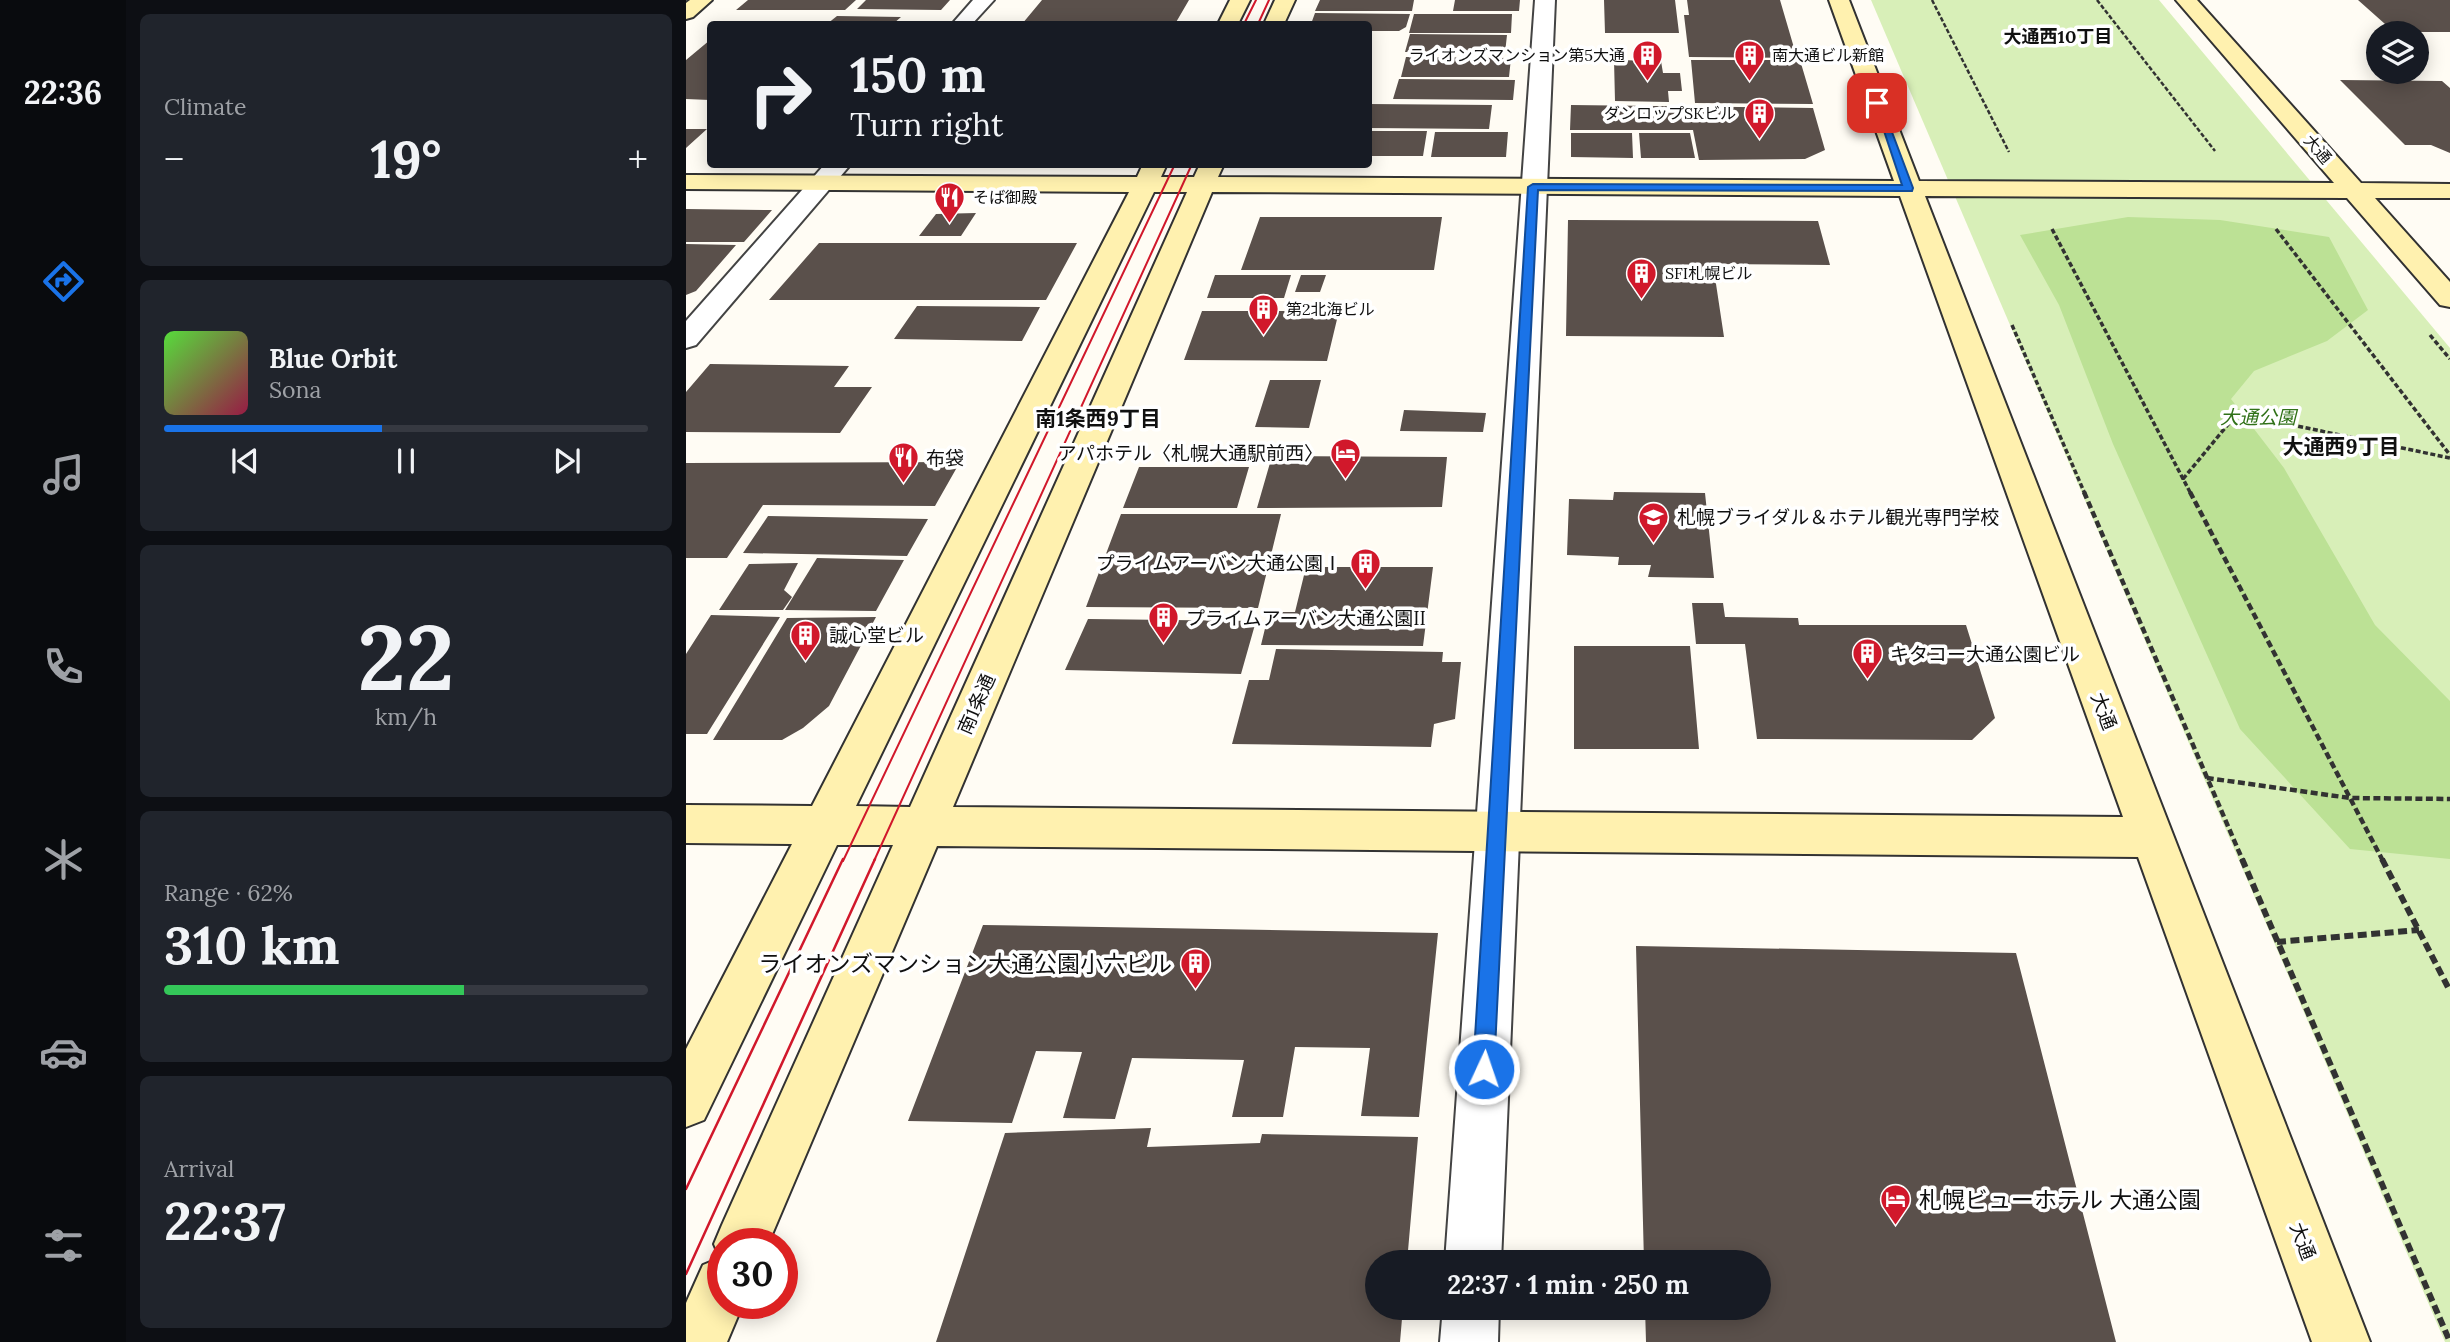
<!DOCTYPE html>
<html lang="en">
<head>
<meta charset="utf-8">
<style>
	body { margin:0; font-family:Lora,"Noto Sans JP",serif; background:#20242c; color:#f1f3f6; height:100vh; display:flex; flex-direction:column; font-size:26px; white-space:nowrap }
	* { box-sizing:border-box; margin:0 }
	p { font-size:23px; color:#9ea1a6 }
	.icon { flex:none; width:38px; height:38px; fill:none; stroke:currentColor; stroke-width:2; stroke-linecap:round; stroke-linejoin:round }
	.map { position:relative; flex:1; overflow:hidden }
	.details { display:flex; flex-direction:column; gap:14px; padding:14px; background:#0d0f14; width:560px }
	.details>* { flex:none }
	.guide { position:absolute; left:21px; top:21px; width:665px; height:147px; border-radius:7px; box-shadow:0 4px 18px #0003; background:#171b24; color:#f1f3f6; overflow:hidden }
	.buttons { position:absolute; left:1680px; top:21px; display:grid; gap:14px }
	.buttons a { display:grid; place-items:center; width:63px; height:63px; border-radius:50%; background:#171b24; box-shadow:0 4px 18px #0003; font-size:35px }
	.speed { position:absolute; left:21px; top:1228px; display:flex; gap:14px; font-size:35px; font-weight:700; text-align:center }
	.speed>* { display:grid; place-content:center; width:91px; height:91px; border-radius:50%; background:#171b24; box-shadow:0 4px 18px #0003; line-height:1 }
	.speed .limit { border:10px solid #d22; background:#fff; color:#111 }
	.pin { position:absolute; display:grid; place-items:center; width:60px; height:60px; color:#fff; margin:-30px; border-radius:14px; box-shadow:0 4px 10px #0006 }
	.me { position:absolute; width:77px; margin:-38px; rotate:3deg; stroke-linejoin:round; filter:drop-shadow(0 0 5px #0008) }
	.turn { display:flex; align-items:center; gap:24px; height:147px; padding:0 28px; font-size:32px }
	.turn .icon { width:91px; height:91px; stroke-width:2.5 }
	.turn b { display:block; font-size:49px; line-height:60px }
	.big { font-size:52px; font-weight:800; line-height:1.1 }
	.details .widget { flex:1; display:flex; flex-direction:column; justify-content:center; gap:10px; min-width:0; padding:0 24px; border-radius:10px; background:#20242c }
	.details .dial { align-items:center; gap:0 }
	.dial b { font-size:91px; line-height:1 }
	.song { display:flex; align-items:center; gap:21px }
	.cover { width:84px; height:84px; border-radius:10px; background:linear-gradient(135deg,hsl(110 70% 55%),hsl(340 70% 35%)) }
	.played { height:7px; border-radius:4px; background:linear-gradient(90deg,#1a73e8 45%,#363941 45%) }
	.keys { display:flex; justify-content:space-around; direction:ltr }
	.heat { display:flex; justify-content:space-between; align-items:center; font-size:38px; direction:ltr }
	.charge { height:10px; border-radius:5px; background:linear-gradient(90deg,#34c759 62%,#363941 0) }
	.trip { position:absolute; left:679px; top:1250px; width:406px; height:70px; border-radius:35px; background:#171b24; box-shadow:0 4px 18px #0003; font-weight:800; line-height:70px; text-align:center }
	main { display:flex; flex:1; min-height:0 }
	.menu { display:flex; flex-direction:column; width:126px; justify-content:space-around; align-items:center; background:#090b0e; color:#9ea1a6 }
	.menu .icon { width:49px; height:49px }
	.menu .current { color:#1a73e8 }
	.menu b { font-size:32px; color:#f1f3f6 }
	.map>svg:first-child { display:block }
	.green { fill:#d8efb8 }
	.forest { fill:#bce195 }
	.building { fill:#5a504b }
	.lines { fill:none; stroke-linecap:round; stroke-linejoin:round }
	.street-casing { stroke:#434343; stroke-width:4 }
	.secondary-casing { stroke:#323232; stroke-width:4 }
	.path-far3 { stroke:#323232; stroke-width:2.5; stroke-dasharray:4.5 2; stroke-linecap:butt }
	.path-far2 { stroke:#323232; stroke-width:3.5; stroke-dasharray:5 2.5; stroke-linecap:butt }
	.path-far1 { stroke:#323232; stroke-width:4.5; stroke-dasharray:7 3.5; stroke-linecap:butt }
	.path { stroke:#323232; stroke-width:6; stroke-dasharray:9 4.5; stroke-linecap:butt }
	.street { fill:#fff; fill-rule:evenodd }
	.secondary { fill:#fff1af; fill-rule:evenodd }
	.tram-far1 { stroke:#d1182b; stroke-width:2 }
	.tram { stroke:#d1182b; stroke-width:2.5 }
	.route { fill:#1a73e8; stroke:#114b97; stroke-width:2 }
	.labels { text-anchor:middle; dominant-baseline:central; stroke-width:7; stroke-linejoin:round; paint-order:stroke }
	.far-poi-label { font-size:16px; fill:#101010; stroke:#fff; text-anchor:start }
	.far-street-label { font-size:16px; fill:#101010; stroke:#fff }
	.far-neighbourhood-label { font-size:18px; font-weight:bold; fill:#101010; stroke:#fff }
	.park-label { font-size:19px; font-style:italic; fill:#307118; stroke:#fff }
	.poi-label { font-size:19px; fill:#101010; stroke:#fff; text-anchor:start }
	.street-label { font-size:19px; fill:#101010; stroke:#fff }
	.neighbourhood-label { font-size:21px; font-weight:bold; fill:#101010; stroke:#fff }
	.near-poi-label { font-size:23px; fill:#101010; stroke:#fff; text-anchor:end }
</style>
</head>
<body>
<main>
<nav class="menu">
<b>22:36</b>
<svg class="icon current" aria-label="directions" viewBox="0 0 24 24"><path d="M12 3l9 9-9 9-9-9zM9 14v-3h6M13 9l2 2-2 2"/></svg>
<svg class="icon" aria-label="music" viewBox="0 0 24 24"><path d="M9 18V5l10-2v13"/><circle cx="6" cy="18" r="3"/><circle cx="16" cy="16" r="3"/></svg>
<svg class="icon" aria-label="phone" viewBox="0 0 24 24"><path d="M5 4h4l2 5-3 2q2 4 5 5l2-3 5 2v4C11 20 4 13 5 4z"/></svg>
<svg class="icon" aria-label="climate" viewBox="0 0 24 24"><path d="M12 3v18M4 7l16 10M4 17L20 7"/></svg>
<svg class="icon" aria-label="car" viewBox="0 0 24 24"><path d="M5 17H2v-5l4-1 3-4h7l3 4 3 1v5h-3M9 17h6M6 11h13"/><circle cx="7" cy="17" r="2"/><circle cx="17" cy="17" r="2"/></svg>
<svg class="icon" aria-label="filters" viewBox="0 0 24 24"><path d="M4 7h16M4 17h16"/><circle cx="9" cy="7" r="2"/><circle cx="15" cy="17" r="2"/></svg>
</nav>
<section class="details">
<div class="widget"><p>Climate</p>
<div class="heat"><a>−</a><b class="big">19°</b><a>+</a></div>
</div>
<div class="widget">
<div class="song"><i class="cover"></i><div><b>Blue Orbit</b><p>Sona</p></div></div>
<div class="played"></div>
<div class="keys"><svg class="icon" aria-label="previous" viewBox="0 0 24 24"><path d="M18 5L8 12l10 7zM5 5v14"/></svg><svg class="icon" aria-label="pause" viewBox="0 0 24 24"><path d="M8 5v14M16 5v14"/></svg><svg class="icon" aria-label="next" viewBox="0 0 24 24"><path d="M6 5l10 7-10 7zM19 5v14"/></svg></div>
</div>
<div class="widget dial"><b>22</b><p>km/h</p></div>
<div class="widget"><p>Range · 62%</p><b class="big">310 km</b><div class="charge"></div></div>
<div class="widget"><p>Arrival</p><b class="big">22:37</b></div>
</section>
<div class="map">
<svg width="1764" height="1342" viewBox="0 0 1764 1342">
	<rect width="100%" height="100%" fill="#fffcf4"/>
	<path class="green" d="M1185,0H1473L1764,348V1342H1759Z"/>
	<path class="forest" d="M1442,217L1534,220L1643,237L1682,310L1641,341L1568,371L1545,399L1598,468L1689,625L1764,701V859L1664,849L1554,729L1427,444L1373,305L1334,235Z"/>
	<path class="building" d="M62,0H170L159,10H50Z
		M180,0H264L255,10L171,9Z
		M356,0H503L489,24H336Z
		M634,0H728L726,11H629Z
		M769,0H834L833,11H767Z
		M918,0H989L993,33H919Z
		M1001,0H1094L1111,58L1003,57L998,15H1003Z
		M1672,0H1764V32H1708Z
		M629,13L724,14L720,27L713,31H682V24H625Z
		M728,14H826L825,33H723Z
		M151,16L215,17L207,24H141Z
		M724,34L821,35L819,53L719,52Z
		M24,40V100L0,99V60Z
		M720,57L825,58L823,77H715Z
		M928,60L975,61L977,73H994L996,91H982L983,102L929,101Z
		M1005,60H1114L1127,104L1009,103Z
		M713,79L829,80L827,100L707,99Z
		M1654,80L1756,81L1764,88V153L1745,145H1719Z
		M682,104L806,105L803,129L682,128Z
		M885,105L1127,108L1139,150L1119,159L1013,160L1007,130H884Z
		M0,129H21L0,148Z
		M682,131H741L737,156H682Z
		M749,132H822L820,157H745Z
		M885,133H946L947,158L885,157Z
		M953,133H1004L1009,158H955Z
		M0,209L86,210L58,242H0Z
		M290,213L275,236H233L250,214Z
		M574,217H756L748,270H555Z
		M882,220L1132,221L1144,265L1027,264L1038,337L880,336Z
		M133,243H391L360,300H83Z
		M0,244L50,245L10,291L0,295Z
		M529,275H605L598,298H521Z
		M615,275H640L634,292H609Z
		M231,306L354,307L336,341L208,339Z
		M516,311H653L641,361L498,360Z
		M24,364L163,366L148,387H186L154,433L0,432V392Z
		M584,380H635L623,428L569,427Z
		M718,410L800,413L797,432L714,431Z
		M586,456L761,457L756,507L571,508Z
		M274,462L249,506L77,505L41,558H0V463Z
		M453,467H563L551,508H437Z
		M928,492L1019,493L1028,578L962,577L965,565H932L933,557L881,555L883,499L927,500Z
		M435,514H595L572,608L400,607Z
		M82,516L242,519L221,556L57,553Z
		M131,558L218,560L190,611L99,610Z
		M112,563L98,590L106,597L97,610H33L63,564Z
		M620,567H747L737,646L575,645L583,612H609Z
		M1006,603H1037L1039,617L1112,618L1113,625H1280L1309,718L1286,740L1071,739L1059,644H1010Z
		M25,615L94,617L21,734H0V654Z
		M190,617L143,706L117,728L96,740H27L101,618Z
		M402,619L570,621L555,674L379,670Z
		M888,646H1004L1013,749H888Z
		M590,649L757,652L756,662H775L769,719L748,724L745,747L546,744L563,680H583Z
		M297,925L752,933L733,1117L675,1116L684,1048L609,1047L597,1117H546L558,1060L446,1058L429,1119L377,1118L396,1052L350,1051L326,1123L222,1121Z
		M950,946L1330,953L1430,1342H960L959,1307H1073V1262H958Z
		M465,1128L461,1147L574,1143L576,1134L732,1137L721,1262H691V1307H717L714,1342H250L319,1133Z"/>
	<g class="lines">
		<defs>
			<path id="street" d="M287,0H308L286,24H266Z
				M849,0H869L815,1262H759Z
				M139,164H165L10,345L0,348V321Z
				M757,1307H813L812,1342H754Z"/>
			<path id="secondary" d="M4,0H26L7,17L0,19V3Z
				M544,0H564L552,24H532Z
				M589,0H609L598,24H578Z
				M1143,0H1163L1233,181L1648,183L1490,0H1511L1675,183L1764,184V198H1689L1764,282V307L1754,305L1661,198L1239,196L1684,1342H1626L1452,857L251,846L82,1244H37V1304H57L41,1342H0V1303L17,1265L34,1258L28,1244L36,1225L207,845H151L18,1120L0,1127V1049L106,844L0,843V805L126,806L443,192L0,189V175L451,177L457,164H481L475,177H508L514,164H538L532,177L1208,181ZM468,192H501L224,807L170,806ZM526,192L1214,196L1437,817L267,807Z"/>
		</defs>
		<use href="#street" class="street-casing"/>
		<use href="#secondary" class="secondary-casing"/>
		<path class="path-far3" d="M1246,0L1323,152
			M1411,0L1529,151"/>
		<path class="path-far2" d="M1366,229L1505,494
			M1590,229L1764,455
			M1326,325L1399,494
			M1744,335L1764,359
			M1497,479L1544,422H1592L1764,458"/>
		<path class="path-far1" d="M1398,492L1557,861
			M1504,492L1664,798L1521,778
			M1697,861L1664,798L1764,799"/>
		<path class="path" d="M1556,859L1764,1342
			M1696,859L1764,991
			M1591,942L1733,930"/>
		<use href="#street" class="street"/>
		<use href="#secondary" class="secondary"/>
		<path class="tram-far1" d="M558,24L570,0
			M572,24L583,0
			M157,861L489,164
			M188,861L506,164"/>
		<path class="tram" d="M0,1189L157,859
			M0,1274L189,859"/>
	</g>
	<path class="route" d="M1188,101L1195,103L1227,188L1226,191L852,190L808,1069L805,1076L798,1079L790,1076L787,1069L842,187L847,184L1216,185Z"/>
	<defs>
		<symbol id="building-pin" viewBox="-11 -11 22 30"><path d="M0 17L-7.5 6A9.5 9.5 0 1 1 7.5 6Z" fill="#d1182b" stroke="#fff"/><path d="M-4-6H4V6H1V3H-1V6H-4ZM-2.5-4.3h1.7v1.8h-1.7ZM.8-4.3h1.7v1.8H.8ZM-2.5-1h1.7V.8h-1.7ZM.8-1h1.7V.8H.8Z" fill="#fff"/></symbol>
		<symbol id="restaurant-pin" viewBox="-11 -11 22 30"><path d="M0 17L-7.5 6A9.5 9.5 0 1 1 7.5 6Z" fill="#d1182b" stroke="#fff"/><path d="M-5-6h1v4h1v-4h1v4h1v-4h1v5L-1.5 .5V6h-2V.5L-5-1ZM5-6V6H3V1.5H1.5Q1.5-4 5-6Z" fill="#fff"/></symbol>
		<symbol id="hotel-pin" viewBox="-11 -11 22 30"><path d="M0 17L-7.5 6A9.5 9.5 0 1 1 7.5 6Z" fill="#d1182b" stroke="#fff"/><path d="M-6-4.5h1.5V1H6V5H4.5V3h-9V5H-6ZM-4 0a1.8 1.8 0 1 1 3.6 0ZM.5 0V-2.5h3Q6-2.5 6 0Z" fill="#fff"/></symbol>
		<symbol id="university-pin" viewBox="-11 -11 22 30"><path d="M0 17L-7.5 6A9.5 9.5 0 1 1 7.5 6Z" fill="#d1182b" stroke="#fff"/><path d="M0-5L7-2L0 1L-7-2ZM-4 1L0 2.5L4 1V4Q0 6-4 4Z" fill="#fff"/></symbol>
	</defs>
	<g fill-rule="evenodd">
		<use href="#building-pin" x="944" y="38" width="35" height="47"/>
		<use href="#building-pin" x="1046" y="38" width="35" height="47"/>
		<use href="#building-pin" x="1056" y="96" width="35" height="47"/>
		<use href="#restaurant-pin" x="246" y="180" width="35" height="47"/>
		<use href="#building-pin" x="938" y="256" width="35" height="47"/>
		<use href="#building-pin" x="560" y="292" width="35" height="47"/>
		<use href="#hotel-pin" x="642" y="436" width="35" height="47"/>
		<use href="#restaurant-pin" x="200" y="440" width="35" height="47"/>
		<use href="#university-pin" x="950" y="500" width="35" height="47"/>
		<use href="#building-pin" x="662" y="546" width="35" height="47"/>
		<use href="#building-pin" x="460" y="600" width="35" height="47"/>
		<use href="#building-pin" x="102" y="618" width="35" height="47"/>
		<use href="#building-pin" x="1164" y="636" width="35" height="47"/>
		<use href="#building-pin" x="492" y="946" width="35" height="47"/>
		<use href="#hotel-pin" x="1192" y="1182" width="35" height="47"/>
	</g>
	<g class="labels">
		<g class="far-poi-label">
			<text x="939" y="55" text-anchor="end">ライオンズマンション第5大通</text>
			<text x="1086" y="55">南大通ビル新館</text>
			<text x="1050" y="113" text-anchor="end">ダンロップSKビル</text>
			<text x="287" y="197">そば御殿</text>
			<text x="979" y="273">SFI札幌ビル</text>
			<text x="600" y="309">第2北海ビル</text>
		</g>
		<g class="far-street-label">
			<text transform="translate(1632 149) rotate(49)">大通</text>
		</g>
		<g class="far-neighbourhood-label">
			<text x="1372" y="36">大通西10丁目</text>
		</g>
		<g class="park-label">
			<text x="1572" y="417">大通公園</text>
		</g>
		<g class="poi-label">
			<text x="637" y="453" text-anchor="end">アパホテル〈札幌大通駅前西〉</text>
			<text x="240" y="458">布袋</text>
			<text x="991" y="517">札幌ブライダル＆ホテル観光専門学校</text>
			<text x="656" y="563" text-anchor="end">プライムアーバン大通公園Ⅰ</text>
			<text x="500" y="618">プライムアーバン大通公園II</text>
			<text x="143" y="635">誠心堂ビル</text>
			<text x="1204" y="654">キタコー大通公園ビル</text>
		</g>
		<g class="street-label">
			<text transform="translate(290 704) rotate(-66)">南1条通</text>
			<text transform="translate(1418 711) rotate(69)">大通</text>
			<text transform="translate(1617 1241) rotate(69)">大通</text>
		</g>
		<g class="neighbourhood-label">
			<text x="412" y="418">南1条西9丁目</text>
			<text x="1655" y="446">大通西9丁目</text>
		</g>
		<g class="near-poi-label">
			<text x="486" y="963">ライオンズマンション大通公園小六ビル</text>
			<text x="1233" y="1199" text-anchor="start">札幌ビューホテル 大通公園</text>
		</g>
	</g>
</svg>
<div class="buttons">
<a><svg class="icon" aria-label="layers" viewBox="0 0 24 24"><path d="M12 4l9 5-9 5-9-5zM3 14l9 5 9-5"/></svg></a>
</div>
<div class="speed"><div class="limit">30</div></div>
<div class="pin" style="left:1191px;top:103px;background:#d93025"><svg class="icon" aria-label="arrive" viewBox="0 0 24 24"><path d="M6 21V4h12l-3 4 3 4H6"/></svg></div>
<svg class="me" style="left:798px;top:1069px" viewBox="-20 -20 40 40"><circle r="17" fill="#1a73e8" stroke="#fff" stroke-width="3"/><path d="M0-11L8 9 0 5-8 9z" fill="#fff"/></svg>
<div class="trip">22:37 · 1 min · 250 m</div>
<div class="guide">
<div class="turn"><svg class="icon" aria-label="right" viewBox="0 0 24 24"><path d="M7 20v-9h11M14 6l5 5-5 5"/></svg><div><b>150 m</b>Turn right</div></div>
</div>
</div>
</main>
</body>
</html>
